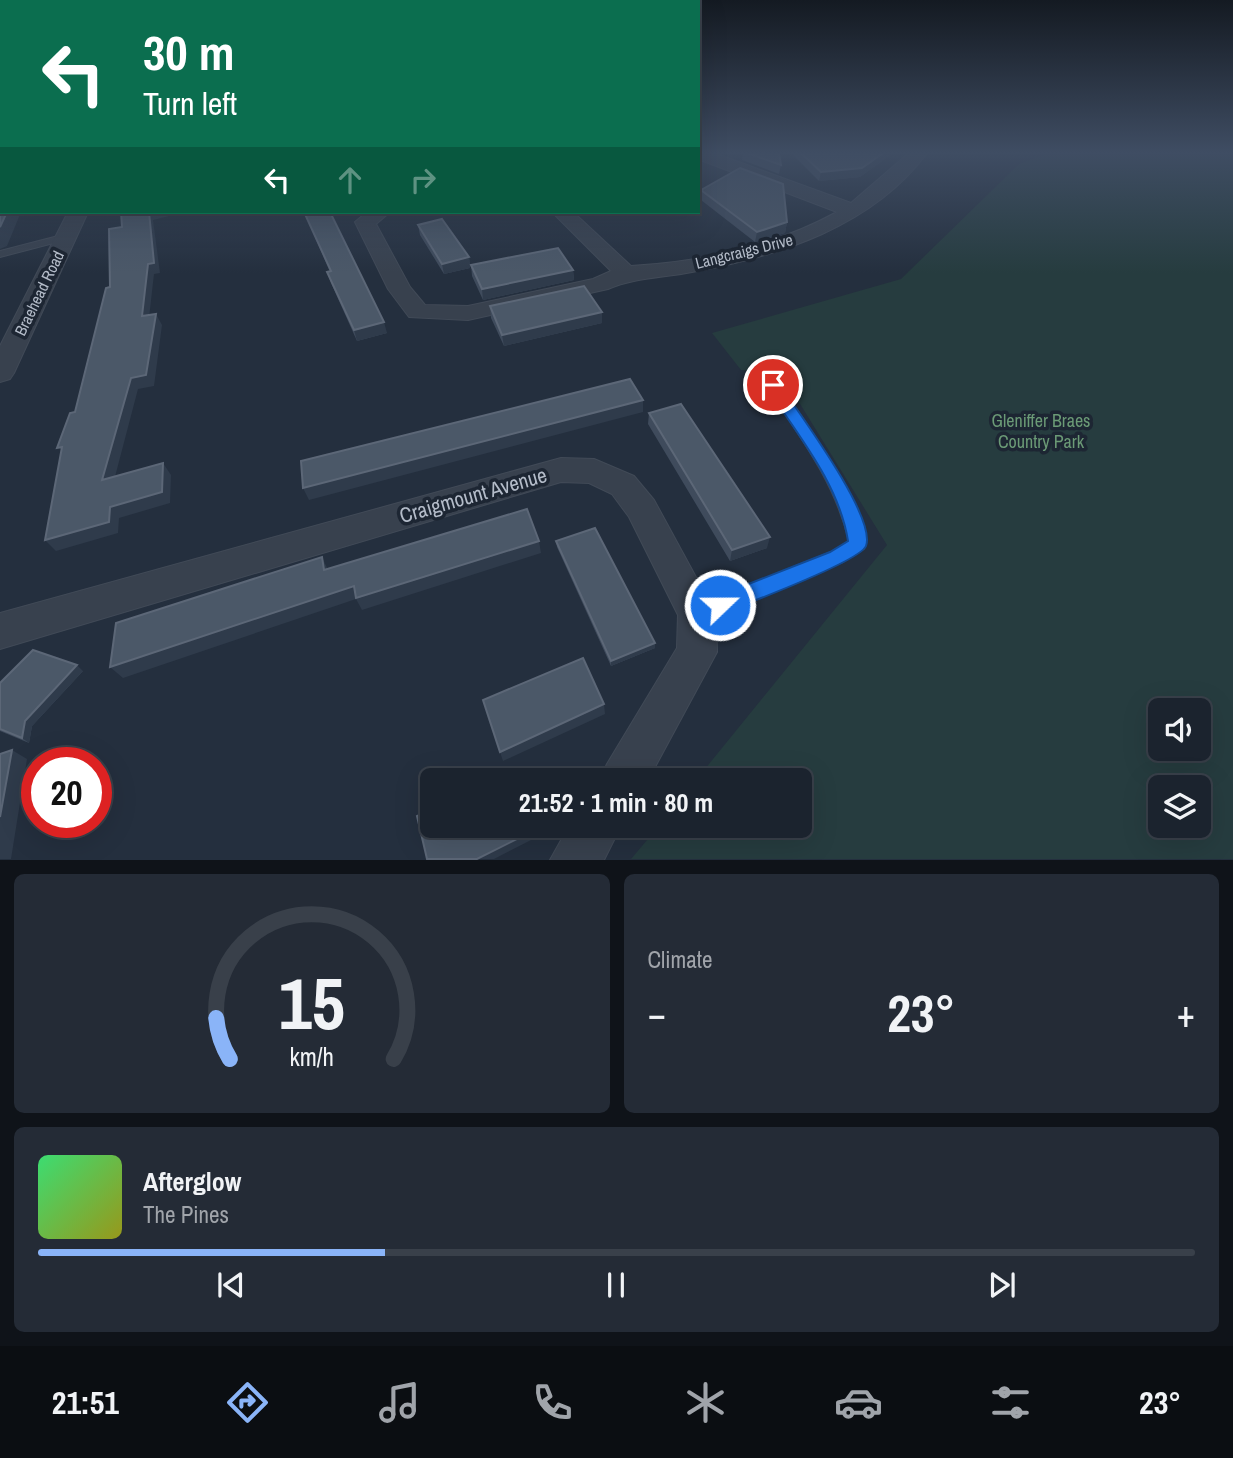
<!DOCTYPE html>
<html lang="en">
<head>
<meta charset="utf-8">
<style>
	body { margin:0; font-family:"Archivo Narrow",sans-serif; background:#242b36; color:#f1f3f6; height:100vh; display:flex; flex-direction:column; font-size:26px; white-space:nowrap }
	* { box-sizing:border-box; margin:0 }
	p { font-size:23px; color:#a0a4aa }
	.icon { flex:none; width:38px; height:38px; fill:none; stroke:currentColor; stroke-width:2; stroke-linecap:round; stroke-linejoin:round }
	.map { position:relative; height:860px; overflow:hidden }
	.details { display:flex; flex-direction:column; gap:14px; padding:14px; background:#0f1319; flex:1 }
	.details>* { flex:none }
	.hud { position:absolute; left:0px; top:0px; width:700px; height:214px; box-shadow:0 7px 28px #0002,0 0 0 2px #39404a; background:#0b6e4f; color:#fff; overflow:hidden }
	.controls { position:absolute; left:1148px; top:698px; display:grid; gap:14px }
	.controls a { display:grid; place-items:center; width:63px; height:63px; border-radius:10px; background:#1b232e; box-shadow:0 7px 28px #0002,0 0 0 2px #39404a; font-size:35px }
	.speed { position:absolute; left:21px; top:747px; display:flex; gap:14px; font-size:35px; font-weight:700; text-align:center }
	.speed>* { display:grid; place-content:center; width:91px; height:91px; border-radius:50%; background:#1b232e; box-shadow:0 7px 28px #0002,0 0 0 2px #39404a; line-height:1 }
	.speed .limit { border:10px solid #d22; background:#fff; color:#111 }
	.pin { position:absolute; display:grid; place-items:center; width:60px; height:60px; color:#fff; margin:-30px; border:4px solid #fff; border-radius:50%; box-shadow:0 2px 7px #0007 }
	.me { position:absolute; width:77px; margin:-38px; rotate:68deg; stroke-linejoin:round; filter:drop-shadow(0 0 5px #0008) }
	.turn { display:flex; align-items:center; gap:24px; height:147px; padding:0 28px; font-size:32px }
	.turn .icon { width:91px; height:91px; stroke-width:2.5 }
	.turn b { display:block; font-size:49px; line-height:60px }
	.lanes { display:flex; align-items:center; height:66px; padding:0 28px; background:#0003; justify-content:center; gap:35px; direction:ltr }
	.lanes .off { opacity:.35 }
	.big { font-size:52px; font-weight:700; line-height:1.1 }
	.details .card { flex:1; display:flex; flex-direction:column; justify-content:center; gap:10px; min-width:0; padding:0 24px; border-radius:10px; background:#242b36 }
	.details .dial { align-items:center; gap:0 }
	.dial svg { height:182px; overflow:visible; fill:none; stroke:#39404a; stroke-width:7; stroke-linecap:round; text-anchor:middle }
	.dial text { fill:#f1f3f6; stroke:none }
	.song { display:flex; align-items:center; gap:21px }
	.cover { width:84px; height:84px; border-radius:10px; background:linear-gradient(135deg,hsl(140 70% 55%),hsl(60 70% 35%)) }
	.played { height:7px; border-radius:4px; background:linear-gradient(90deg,#8ab4f8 30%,#39404a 30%) }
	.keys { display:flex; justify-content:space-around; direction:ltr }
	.heat { display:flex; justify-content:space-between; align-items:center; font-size:38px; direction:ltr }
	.details .tiles { flex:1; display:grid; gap:14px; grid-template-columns:1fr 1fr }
	.card:last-child { grid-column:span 2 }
	.trip { position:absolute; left:420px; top:768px; width:392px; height:70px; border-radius:10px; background:#1b232e; box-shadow:0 7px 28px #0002,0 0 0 2px #39404a; font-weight:700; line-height:70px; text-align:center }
	.tab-bar { display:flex; height:112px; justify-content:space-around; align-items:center; background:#0b0e12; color:#a0a4aa }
	.tab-bar .icon { width:49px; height:49px }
	.tab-bar .selected { color:#8ab4f8 }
	.tab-bar b { font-size:32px; color:#f1f3f6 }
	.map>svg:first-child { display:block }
	.green { fill:#263c3f; fill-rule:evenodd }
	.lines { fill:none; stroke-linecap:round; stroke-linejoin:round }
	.lane-casing { stroke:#414a57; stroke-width:2 }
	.street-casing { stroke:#414a57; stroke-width:2 }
	.lane { fill:#38414e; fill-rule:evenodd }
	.street { fill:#38414e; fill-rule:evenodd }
	.wall { fill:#3f4b5c }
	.shaded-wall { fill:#2f3b4b }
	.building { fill:#4b5868; stroke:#5c6777; stroke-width:2 }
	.route { fill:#1a73e8; stroke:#114b97; stroke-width:2 }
	.labels { text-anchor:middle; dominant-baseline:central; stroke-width:7; stroke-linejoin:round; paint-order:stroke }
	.far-street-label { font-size:16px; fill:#b4bcc9; stroke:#1d2633 }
	.park-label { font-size:18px; fill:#6b9a76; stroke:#1d2633 }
	.near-street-label { font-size:21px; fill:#b4bcc9; stroke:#1d2633 }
</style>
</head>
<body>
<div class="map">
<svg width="1233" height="860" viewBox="0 0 1233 860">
	<rect width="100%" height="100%" fill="#242f3e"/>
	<path class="green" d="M1049,153H1233V859H631L659,826H800V780H696L887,545L781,373L741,370L712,333L901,279L1019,164ZM1199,710V749H1160V710ZM1160,788H1199V826H1160Z"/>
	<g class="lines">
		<defs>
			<path id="lane" d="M66,234L71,237L69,239L0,257V251Z
				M773,381L778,382C813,434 850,482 866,544L864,549L843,562L697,622L691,620L688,614L691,608L831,552L849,541C835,482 799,435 766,385Z"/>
			<path id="street" d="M698,153H714L851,203L909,153H927C872,227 779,256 692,272C663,278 635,277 608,289L468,320L409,317L388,289L355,222L367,212H390L376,224L410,287L425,305L468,306L593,279L611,271L552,212H573L631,266C701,262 775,246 837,212L698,159Z
				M68,212H88L14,373L10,379L0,382V346Z
				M561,458L594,459L634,476L654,500L716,614L717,652L648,780H600L607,764L677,648L678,615L629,517L612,494L589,483L561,482L0,649V613Z
				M569,826H621L604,860H550Z"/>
		</defs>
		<use href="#lane" class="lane-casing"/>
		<use href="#street" class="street-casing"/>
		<use href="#lane" class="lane"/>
		<use href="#street" class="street"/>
	</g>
	<path class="wall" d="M743,153H779L781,165L779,174L742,160Z
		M791,153H893L860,177L819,181Z
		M701,190L787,222L785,233L755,242L701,200Z
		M304,212L387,333L357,341L331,283L327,272H330Z
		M418,225L469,257L470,268L444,274L420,235Z
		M471,265L573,270L574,280L483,300L472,276Z
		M490,306L602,312V323L504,346L491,318Z
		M649,413L767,548L730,561L648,424Z
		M556,541L655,643V648L611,666L557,547Z
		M83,671L32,726L29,743L0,731V683Z"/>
	<path class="shaded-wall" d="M883,153H893L860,177L819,181L821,172Z
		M7,212H21L7,246L0,249V227Z
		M149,212H168L169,216L153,220L160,273L154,274L148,327L142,316Z
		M787,222L785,233L755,242L757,232Z
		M469,257L470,268L444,274L442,264Z
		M573,270L574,280L483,300L482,289Z
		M602,312V323L504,346L502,335Z
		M156,314L162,325L154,386L138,389L111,492L102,480L131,378Z
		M384,322L387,333L357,341L354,330Z
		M643,400V412L309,500L303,488Z
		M163,463L171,475L170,503L119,518L118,533L56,551L45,540L110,507Z
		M770,537L767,548L730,561L732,550Z
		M539,541L541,553L362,610L356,599L123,678L110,667L354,586Z
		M322,557L328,570H324Z
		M655,643V648L611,666V661Z
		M77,665L83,671L32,726L29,743L22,738L25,721Z
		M604,704L605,714L503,761L500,752Z
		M12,750L27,759L11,859H0V817Z
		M531,832L533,839L494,859H477Z"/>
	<path class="building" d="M0,153H2V165H0Z
		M747,153H779L781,165Z
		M801,153H883L862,168L821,172Z
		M740,168L783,184L787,222L757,232L701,190Z
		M2,192V212H7L0,227V195Z
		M121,212H149L154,263L148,264L142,316L156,314L146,375L131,378L102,480L163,463L162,492L110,507L109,522L45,540L62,447L57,448L70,413L75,412L106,288L110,287L109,229L122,227Z
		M304,212H330L384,322L354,330L327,272L331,271Z
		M442,219L469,257L442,264L418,225Z
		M558,248L573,270L482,289L471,265Z
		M584,286L602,312L502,335L490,306Z
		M630,379L643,400L303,488L301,461Z
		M681,404L770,537L732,550L649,413Z
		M527,509L539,541L356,598L354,586L110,667L116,623L322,557L324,570Z
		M595,528L655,643L611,661L556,541Z
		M33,650L77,665L25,721L22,738L0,729V683Z
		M583,658L604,704L500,752L483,700Z
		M12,750L0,817V754Z
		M510,771L513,780H491Z
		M432,809V826H529L531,832L477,859H427L417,816Z"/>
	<linearGradient id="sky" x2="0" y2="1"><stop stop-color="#141a22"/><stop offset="0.56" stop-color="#3f4d63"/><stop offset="1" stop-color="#3f4d63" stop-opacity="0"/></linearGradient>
	<rect width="1233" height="273" fill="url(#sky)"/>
	<path class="route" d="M773,381L778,382C796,409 877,517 866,546C860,561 741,606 720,614L713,611L710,605L713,598L830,552L848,541C839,483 796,433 765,385Z"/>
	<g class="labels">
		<g class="far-street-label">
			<text transform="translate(744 251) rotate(-14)">Langcraigs Drive</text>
			<text transform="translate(39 293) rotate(-64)">Braehead Road</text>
		</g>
		<g class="park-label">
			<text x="1041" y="420">Gleniffer Braes<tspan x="1041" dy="21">Country Park</tspan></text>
		</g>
		<g class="near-street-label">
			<text transform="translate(473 495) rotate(-16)">Craigmount Avenue</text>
		</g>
	</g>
</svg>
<div class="controls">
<a><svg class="icon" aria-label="sound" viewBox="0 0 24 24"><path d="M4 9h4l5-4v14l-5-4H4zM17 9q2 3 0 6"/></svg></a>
<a><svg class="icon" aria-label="layers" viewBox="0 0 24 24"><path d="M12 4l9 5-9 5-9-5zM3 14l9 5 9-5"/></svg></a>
</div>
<div class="speed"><div class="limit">20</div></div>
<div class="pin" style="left:773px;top:385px;background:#d93025"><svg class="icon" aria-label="arrive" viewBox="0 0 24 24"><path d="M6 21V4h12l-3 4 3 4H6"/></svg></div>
<svg class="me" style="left:720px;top:605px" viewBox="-20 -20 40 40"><circle r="17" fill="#1a73e8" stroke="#fff" stroke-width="3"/><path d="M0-11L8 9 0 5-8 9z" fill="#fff"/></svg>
<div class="trip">21:52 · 1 min · 80 m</div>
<div class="hud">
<div class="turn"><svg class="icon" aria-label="left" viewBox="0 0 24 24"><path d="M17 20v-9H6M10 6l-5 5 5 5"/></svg><div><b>30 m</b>Turn left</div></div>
<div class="lanes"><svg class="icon" aria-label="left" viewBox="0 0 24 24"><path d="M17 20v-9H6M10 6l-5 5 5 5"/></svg><svg class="icon off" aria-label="ahead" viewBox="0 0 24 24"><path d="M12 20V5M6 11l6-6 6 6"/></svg><svg class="icon off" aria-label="right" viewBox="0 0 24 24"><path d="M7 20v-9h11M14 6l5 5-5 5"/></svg></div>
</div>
</div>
<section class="details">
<div class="tiles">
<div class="card dial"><svg viewBox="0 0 100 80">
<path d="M14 69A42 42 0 1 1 86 69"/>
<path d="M14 69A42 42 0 0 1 8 51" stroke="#8ab4f8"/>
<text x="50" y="56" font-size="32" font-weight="700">15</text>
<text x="50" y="72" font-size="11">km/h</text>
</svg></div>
<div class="card"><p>Climate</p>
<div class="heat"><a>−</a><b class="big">23°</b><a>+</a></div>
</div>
<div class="card">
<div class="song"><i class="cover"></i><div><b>Afterglow</b><p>The Pines</p></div></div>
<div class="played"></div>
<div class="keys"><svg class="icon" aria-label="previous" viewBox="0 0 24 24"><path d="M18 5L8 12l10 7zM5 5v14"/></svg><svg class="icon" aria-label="pause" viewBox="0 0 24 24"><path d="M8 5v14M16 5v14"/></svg><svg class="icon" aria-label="next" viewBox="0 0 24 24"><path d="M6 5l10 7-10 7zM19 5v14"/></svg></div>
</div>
</div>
</section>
<nav class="tab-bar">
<b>21:51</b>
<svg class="icon selected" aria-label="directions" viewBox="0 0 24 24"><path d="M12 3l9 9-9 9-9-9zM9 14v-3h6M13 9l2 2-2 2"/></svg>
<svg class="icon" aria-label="music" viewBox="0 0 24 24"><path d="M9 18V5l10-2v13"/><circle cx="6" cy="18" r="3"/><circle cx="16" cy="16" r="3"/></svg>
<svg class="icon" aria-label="phone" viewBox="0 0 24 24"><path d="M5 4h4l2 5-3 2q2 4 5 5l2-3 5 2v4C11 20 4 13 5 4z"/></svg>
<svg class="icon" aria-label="climate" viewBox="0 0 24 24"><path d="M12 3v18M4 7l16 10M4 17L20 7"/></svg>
<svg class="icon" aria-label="car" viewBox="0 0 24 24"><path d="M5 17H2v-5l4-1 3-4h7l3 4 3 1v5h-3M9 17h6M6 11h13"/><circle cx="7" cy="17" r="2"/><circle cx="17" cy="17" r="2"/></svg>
<svg class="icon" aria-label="filters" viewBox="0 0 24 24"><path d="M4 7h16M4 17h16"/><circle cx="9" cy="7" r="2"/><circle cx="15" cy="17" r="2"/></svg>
<b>23°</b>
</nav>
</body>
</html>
